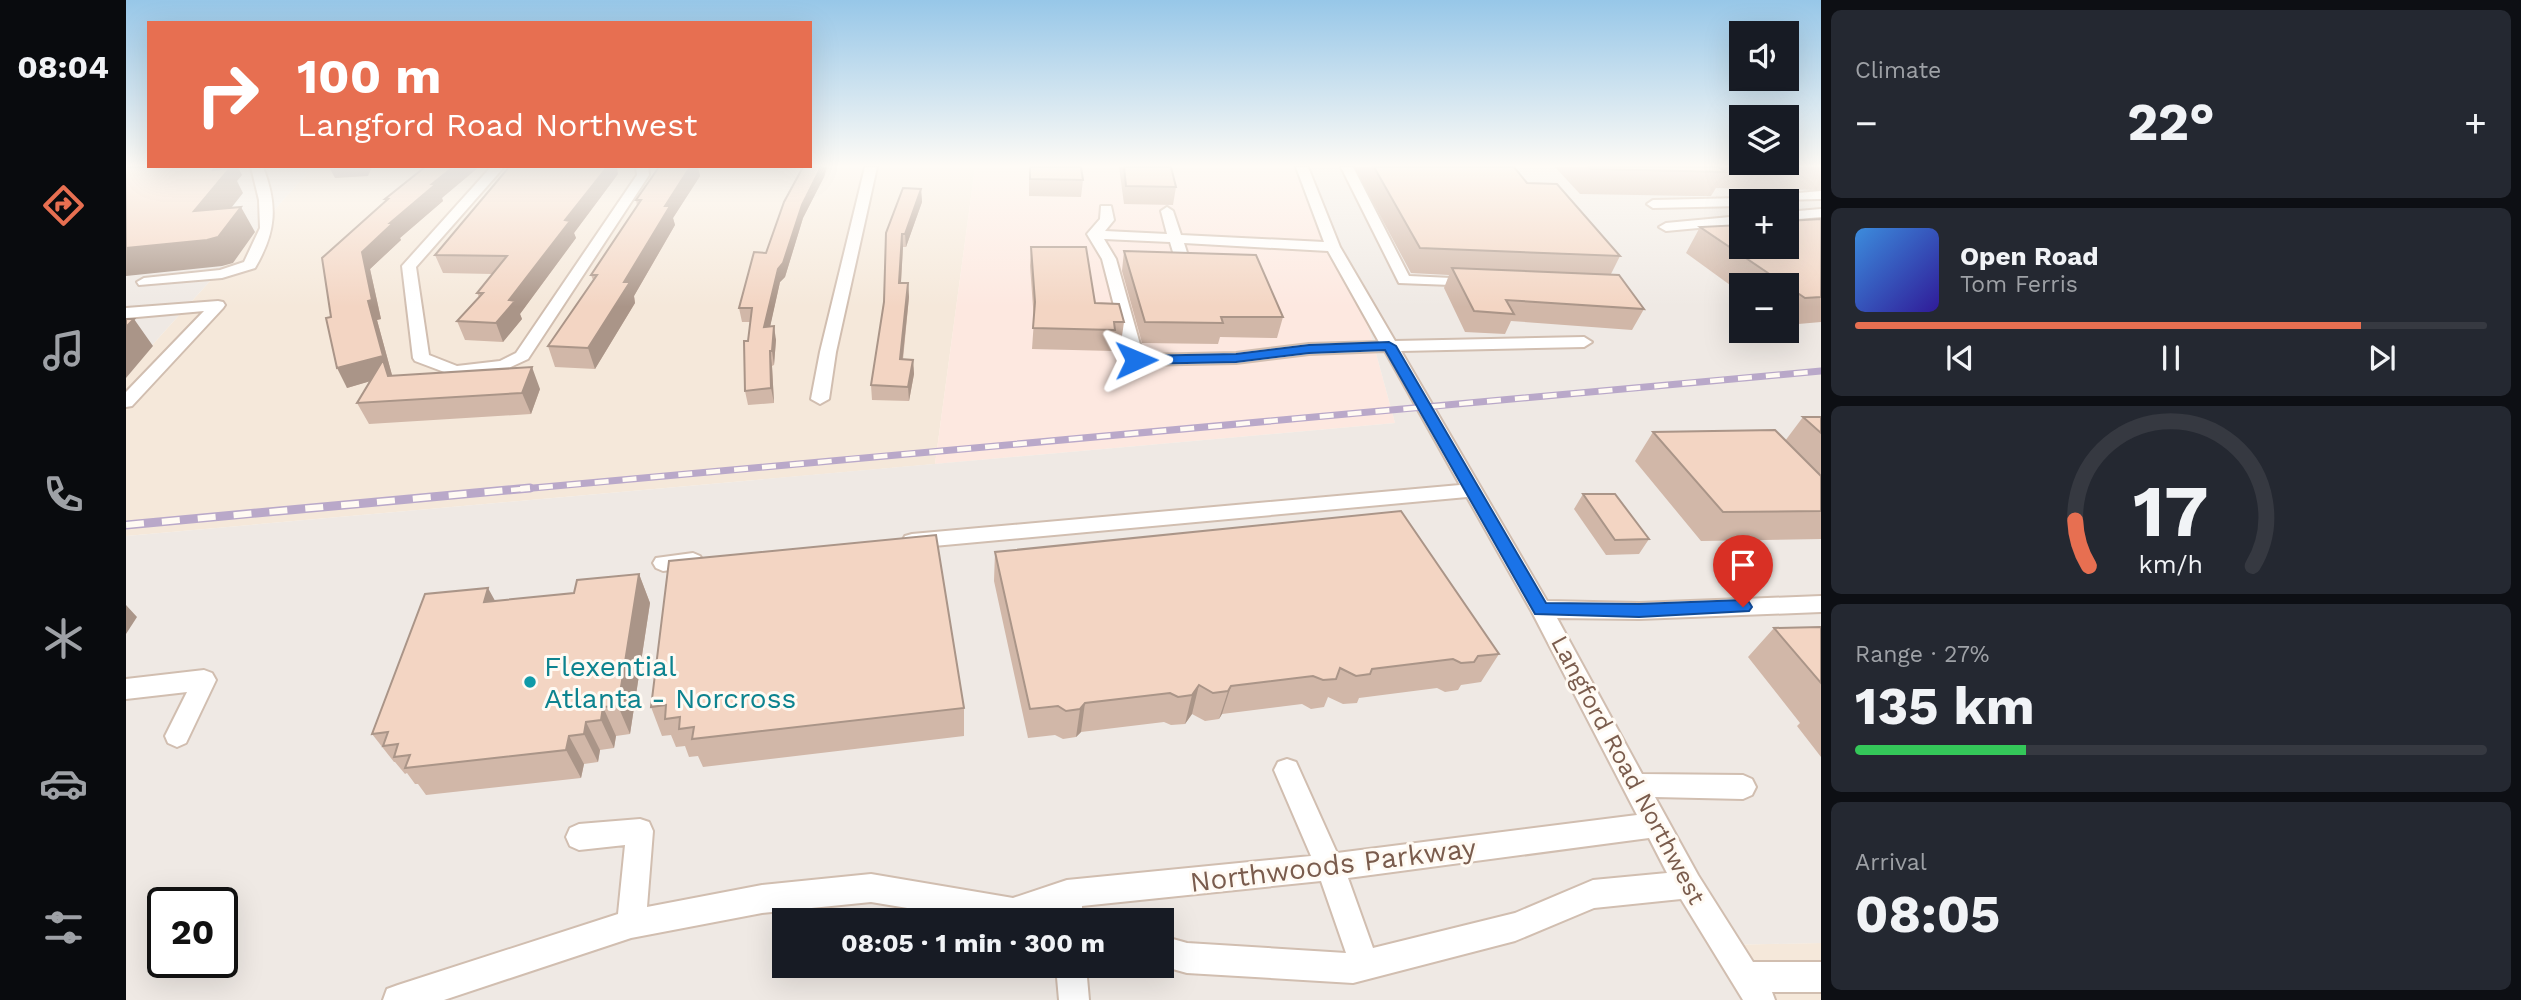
<!DOCTYPE html>
<html lang="en">
<head>
<meta charset="utf-8">
<style>
	body { margin:0; font-family:"Work Sans",sans-serif; background:#242831; color:#f1f3f6; height:100vh; display:flex; flex-direction:column; font-size:26px; white-space:nowrap }
	* { box-sizing:border-box; margin:0 }
	p { font-size:23px; color:#9ea1a6 }
	.icon { flex:none; width:38px; height:38px; fill:none; stroke:currentColor; stroke-width:2; stroke-linecap:round; stroke-linejoin:round }
	.map { position:relative; flex:1; overflow:hidden }
	.side { display:flex; flex-direction:column; gap:10px; padding:10px; background:#0d0f14; width:700px }
	.side>* { flex:none }
	.hud { position:absolute; left:21px; top:21px; width:665px; height:147px; border-radius:0px; box-shadow:0 7px 28px #0002; background:#e76f51; color:#fff; overflow:hidden }
	.tools { position:absolute; left:1603px; top:21px; display:grid; gap:14px }
	.tools a { display:grid; place-items:center; width:70px; height:70px; border-radius:0px; background:#171b24; box-shadow:0 7px 28px #0002; font-size:35px }
	.speed { position:absolute; left:21px; top:887px; display:flex; gap:14px; font-size:35px; font-weight:700; text-align:center }
	.speed>* { display:grid; place-content:center; width:91px; height:91px; border-radius:50%; background:#171b24; box-shadow:0 7px 28px #0002; line-height:1 }
	.speed .limit { border:4px solid #111; border-radius:10px; background:#fff; color:#111 }
	.pin { position:absolute; display:grid; place-items:center; width:60px; height:60px; color:#fff; margin:-72px -30px; border-radius:50% 50% 50% 0; rotate:-45deg; box-shadow:0 0 7px #0007 }
	.pin .icon { rotate:45deg }
	.me { position:absolute; width:77px; margin:-38px; rotate:89deg; stroke-linejoin:round; filter:drop-shadow(0 0 5px #0008) }
	.turn { display:flex; align-items:center; gap:24px; height:147px; padding:0 35px; font-size:32px }
	.turn .icon { width:91px; height:91px; stroke-width:2.5 }
	.turn b { display:block; font-size:49px; line-height:60px }
	.big { font-size:52px; font-weight:700; line-height:1.1 }
	.side .widget { flex:1; display:flex; flex-direction:column; justify-content:center; gap:10px; min-width:0; padding:0 24px; border-radius:10px; background:#242831 }
	.side .dial { align-items:center; gap:0 }
	.dial svg { height:182px; overflow:visible; fill:none; stroke:#363941; stroke-width:7; stroke-linecap:round; text-anchor:middle }
	.dial text { fill:#f1f3f6; stroke:none }
	.song { display:flex; align-items:center; gap:21px }
	.cover { width:84px; height:84px; border-radius:10px; background:linear-gradient(135deg,hsl(210 70% 55%),hsl(250 70% 35%)) }
	.played { height:7px; border-radius:4px; background:linear-gradient(90deg,#e76f51 80%,#363941 80%) }
	.keys { display:flex; justify-content:space-around; direction:ltr }
	.heat { display:flex; justify-content:space-between; align-items:center; font-size:38px; direction:ltr }
	.charge { height:10px; border-radius:5px; background:linear-gradient(90deg,#34c759 27%,#363941 0) }
	.trip { position:absolute; left:646px; top:908px; width:402px; height:70px; border-radius:0px; background:#171b24; box-shadow:0 7px 28px #0002; font-weight:700; line-height:70px; text-align:center }
	main { display:flex; flex:1; min-height:0 }
	.menu { display:flex; flex-direction:column; width:126px; justify-content:space-around; align-items:center; background:#090b0e; color:#9ea1a6 }
	.menu .icon { width:49px; height:49px }
	.menu .active { color:#e76f51 }
	.menu b { font-size:32px; color:#f1f3f6 }
	.map>svg:first-child { display:block }
	.residential { fill:#f5e8da }
	.commercial { fill:#fde8e0 }
	.industrial { fill:#efe9e4; fill-rule:evenodd }
	.lines { fill:none; stroke-linecap:round; stroke-linejoin:round }
	.minor-casing { stroke:#d1beb0; stroke-width:4 }
	.minor { fill:#fff; fill-rule:evenodd }
	.rail-far1-casing { stroke:#b9a8c9; stroke-width:7 }
	.rail-casing { stroke:#b9a8c9; stroke-width:9 }
	.rail-far1 { stroke:#fffaf3; stroke-width:4.5; stroke-dasharray:14; stroke-linecap:butt }
	.rail { stroke:#fffaf3; stroke-width:6; stroke-dasharray:18; stroke-linecap:butt }
	.wall { fill:#d1b7a8 }
	.shaded-wall { fill:#aa9588 }
	.building { fill:#f3d5c3; stroke:#aa9588; stroke-width:2 }
	.route { fill:#1a73e8; stroke:#114b97; stroke-width:2 }
	.culture-dot { fill:#0f9aa8; stroke:#fffaf3; stroke-width:2.5 }
	.labels { text-anchor:middle; dominant-baseline:central; stroke-width:6; stroke-linejoin:round; paint-order:stroke }
	.street-label { font-size:24px; fill:#7a5c4d; stroke:#fffaf3 }
	.near-culture-label { font-size:28px; fill:#0d838f; stroke:#fffaf3; text-anchor:start }
	.near-street-label { font-size:28px; fill:#7a5c4d; stroke:#fffaf3 }
</style>
</head>
<body>
<main>
<nav class="menu">
<b>08:04</b>
<svg class="icon active" aria-label="directions" viewBox="0 0 24 24"><path d="M12 3l9 9-9 9-9-9zM9 14v-3h6M13 9l2 2-2 2"/></svg>
<svg class="icon" aria-label="music" viewBox="0 0 24 24"><path d="M9 18V5l10-2v13"/><circle cx="6" cy="18" r="3"/><circle cx="16" cy="16" r="3"/></svg>
<svg class="icon" aria-label="phone" viewBox="0 0 24 24"><path d="M5 4h4l2 5-3 2q2 4 5 5l2-3 5 2v4C11 20 4 13 5 4z"/></svg>
<svg class="icon" aria-label="climate" viewBox="0 0 24 24"><path d="M12 3v18M4 7l16 10M4 17L20 7"/></svg>
<svg class="icon" aria-label="car" viewBox="0 0 24 24"><path d="M5 17H2v-5l4-1 3-4h7l3 4 3 1v5h-3M9 17h6M6 11h13"/><circle cx="7" cy="17" r="2"/><circle cx="17" cy="17" r="2"/></svg>
<svg class="icon" aria-label="filters" viewBox="0 0 24 24"><path d="M4 7h16M4 17h16"/><circle cx="9" cy="7" r="2"/><circle cx="15" cy="17" r="2"/></svg>
</nav>
<div class="map">
<svg width="1695" height="1000" viewBox="0 0 1695 1000">
	<rect width="100%" height="100%" fill="#fdf6ec"/>
	<path class="residential" d="M187,167H849L809,464L0,536V374Z
		M1695,943V1000H1627L1596,945Z"/>
	<path class="commercial" d="M849,167H1181L1245,335L1269,423L809,464Z"/>
	<path class="industrial" d="M0,167H187L0,374Z
		M1181,167H1695V943L1597,945L1627,1000H0V536L1269,423L1245,335ZM1615,201H1661V247H1615ZM1615,285H1661V331H1615ZM37,903H96V962H37ZM658,920H1036V966H658Z"/>
	<g class="lines">
		<defs>
			<path id="minor" d="M125,167H137C152,206 150,232 129,268L96,278L13,285L11,282L18,278L94,270L118,262L134,228L133,200Z
				M365,167H378L290,267L303,355L331,366L374,361L390,353L511,175L510,167H522L523,175L402,359L378,370L329,376L289,361L287,358L276,266Z
				M739,167H751L710,352L703,399L694,404L685,399L694,352Z
				M1170,167H1182L1214,247L1269,341L1458,337L1466,342L1458,347L1275,351L1421,601L1513,603L1695,596V612L1513,619L1431,618L1516,774L1617,775L1626,779L1630,787L1626,795L1617,799L1529,797L1572,875L1627,962H1695V992H1646L1649,1000H1617L1555,899L1468,908L1389,941L1227,983L1061,973L1036,966V936L1061,943L1220,953L1195,881L956,906V920H854L745,902L636,913L505,938L318,1000H257L261,989L272,985L492,914L499,845L453,850L444,846L440,837L444,828L453,824L514,819L523,822L527,831L521,907L636,885L745,874L887,898L941,880L1185,856L1148,770L1152,762L1161,759L1170,762L1211,853L1511,815L1406,612L1341,497L786,548L779,546L776,541L779,536L786,534L1334,485L1259,351L1183,354L1110,363L1010,365L1002,360L976,259L961,234L974,219L975,206H985L988,220L979,231L1041,234L1035,211L1041,207L1047,211L1055,235L1198,242ZM978,239L1044,242L1050,262L1057,266L1064,262L1058,243L1202,251L1253,342L1183,344L1110,353L1017,355L990,259ZM1523,838L1541,873L1467,880L1389,913L1247,948L1222,878Z
				M1215,167H1227L1283,276L1346,279L1351,280L1353,283L1351,286L1273,283Z
				M1695,191V199L1615,201V206L1527,208L1521,204L1527,200L1616,198Z
				M1695,209V217L1661,220V212Z
				M1615,216V224L1540,231L1533,227L1540,223Z
				M92,301L97,302L99,305L97,308L6,406L0,407V392L78,311L0,318V308Z
				M567,553L574,556L577,561L574,566L537,571L530,568L527,563L530,558Z
				M78,670L86,673L90,680L60,743L51,747L42,743L39,736L61,692L0,699V679Z
				M930,966H960L963,1000H933Z"/>
		</defs>
		<use href="#minor" class="minor-casing"/>
		<use href="#minor" class="minor"/>
		<defs>
			<path id="rail-far1" d="M385,490L1695,371"/>
			<path id="rail" d="M0,525L404,488"/>
		</defs>
		<use href="#rail-far1" class="rail-far1-casing"/>
		<use href="#rail" class="rail-casing"/>
		<use href="#rail-far1" class="rail-far1"/>
		<use href="#rail" class="rail"/>
	</g>
	<path class="wall" d="M533,167H572L574,176L547,218L549,225L508,296L509,303L469,369L429,367L422,346L467,280L465,275L511,206L510,200Z
		M677,167H701L698,177L677,218L659,277L654,282L644,326L650,340L648,365L646,366L648,403L622,405L619,391L624,322H616L613,308L640,253Z
		M903,167H955L957,180L955,197L903,196Z
		M993,167H1045L1050,187L1047,205L998,204Z
		M1228,167H1388L1401,183L1494,256L1485,274L1518,309L1506,330L1385,321L1379,334L1339,332L1318,288L1323,275L1285,273Z
		M1429,167H1695V190L1590,188L1585,196H1568L1454,194Z
		M492,174L448,233L450,238L394,314L396,319L377,342L339,340L331,321L353,297L351,293L366,274L317,273L309,255Z
		M777,188L795,189L796,202L780,247H777L775,283H782L783,297L777,360H787L788,374L783,401L746,400L745,385Z
		M316,198L317,201L274,238L275,240L244,269L255,319L251,320L266,375L265,376L414,389L405,414L243,424L231,403L244,381L221,388L205,317L260,201L259,199Z
		M1695,219V322L1661,325V285H1615V293L1560,253L1574,227Z
		M905,247L969,303L998,322L995,343H988L987,351L906,349L908,320L904,266Z
		M998,251L1157,317L1151,338L1094,337L1092,344L1016,343L996,271Z
		M1677,417H1695V539L1575,541L1509,461L1527,432L1659,441Z
		M1457,494L1523,539L1513,554L1480,555L1448,509Z
		M869,552L1373,654L1355,682L1335,685L1332,690L1319,692L1311,688L1233,698L1231,703L1217,704L1202,697L1198,707L1185,709L1176,704L1096,714L1093,719L1079,721L1066,714L1059,724L1045,725L1038,722L955,732L950,737L937,739L929,735L902,738L868,581Z
		M543,561L838,708V736L577,767L572,756L563,757L559,746L550,747L545,735L536,736L525,707Z
		M513,574L524,603L504,734L490,736L488,748L474,750L472,762L458,764L455,778L300,795L292,784H289L281,773L279,774L269,762H268L246,734L369,601L448,593Z
		M1695,627V757L1671,726L1674,723L1622,657L1648,628Z"/>
	<path class="shaded-wall" d="M89,167H112L116,175L111,181L117,193L83,236L68,211L87,170Z
		M203,167H246L242,176L209,178Z
		M327,167H353L316,198L317,201L274,238L275,240L244,269L255,319L251,320L266,375H265L268,381L262,376L221,388L211,368L242,301L236,252L264,223L306,184Z
		M481,167H491L492,174L448,233L450,238L394,314L396,319L377,342L370,323L383,300L439,220Z
		M564,167H572L574,176L547,218L549,225L508,296L509,303L469,369L462,348L539,206Z
		M695,167H701L698,177L677,218L659,277L654,282L641,341L638,327L652,269L676,205Z
		M795,189L796,202L780,247L779,234Z
		M115,207L129,232L107,263L96,266L0,276V248Z
		M776,234L777,247L774,297L773,283Z
		M782,283L783,297L775,374L774,359Z
		M8,319L27,346L0,378V327Z
		M648,326L650,340L648,365L646,351Z
		M644,351L646,366L648,403L645,388Z
		M787,360L788,374L783,401L782,387Z
		M406,367L414,389L405,414L396,393Z
		M513,574L524,603L504,734L492,706Z
		M362,588L378,617L358,602Z
		M0,605L11,617L0,634Z
		M1073,685L1066,714L1059,724L1066,695Z
		M1105,686L1096,714L1093,719L1102,691Z
		M959,703L955,732L950,737L954,709Z
		M477,707L490,736L488,748L475,720Z
		M460,722L474,750L472,762L458,734Z
		M443,736L458,764L455,778L440,750Z"/>
	<path class="building" d="M0,167H89L87,170L104,168L68,211L115,207L92,237L81,240L0,248Z
		M299,167H327L306,184H310L264,223H267L236,252L246,300L242,301L257,356L211,368L200,318L205,317L196,258L262,199H259Z
		M383,167H481L439,220L444,221L383,300L389,301L370,323L331,321L357,293H351L381,256L309,255Z
		M533,167H564L539,206H544L498,282H504L462,348L422,346L471,275H465L515,200H510Z
		M677,167H695L676,205L657,263L652,269L638,327L648,326L646,351H644L645,388L619,391L618,341H622L626,308H613L628,252L640,253L658,202Z
		M904,167H955L957,180L904,179Z
		M998,167H1045L1050,187L1000,186Z
		M1248,167H1388L1401,183L1431,184L1494,256L1294,248Z
		M1463,167H1593L1599,172L1465,169Z
		M777,188L795,189L779,234H776L773,283H782L774,359L787,360L782,387L745,385L758,302L760,233Z
		M1695,219V297L1679,298L1574,227L1615,225V247H1661V221Z
		M905,247H960L969,303L993,304L998,322H988L989,330L907,328L909,302Z
		M998,251L1130,255L1157,317H1095L1097,323L1019,322Z
		M1326,268L1493,275L1518,309L1380,300L1388,314L1348,311Z
		M0,319H8L0,327Z
		M257,360L262,376L406,367L396,393L231,403Z
		M1677,417H1695V433Z
		M1649,430L1695,476V511L1597,512L1527,432Z
		M1457,494H1489L1523,539L1489,540Z
		M1275,511L1373,654L1352,656L1348,662L1335,663L1327,659L1246,669L1244,674L1230,676L1214,668L1210,679L1197,680L1187,676L1105,686L1102,691L1087,693L1073,685L1066,695L1052,697L1044,693L959,703L954,709L940,711L932,706L904,709L869,552Z
		M810,535L838,708L566,739L568,727L553,729L554,717L539,719L540,705L525,707L543,561Z
		M513,574L492,706L477,707L475,720L460,722L458,734L443,736L440,750L279,768L284,755L268,757L272,744L257,746L262,732L246,734L299,594L362,588L358,602L448,593L451,580Z
		M1695,627V683L1648,628Z"/>
	<linearGradient id="sky" x2="0" y2="1"><stop stop-color="#97c7e8"/><stop offset="0.54" stop-color="#fefbf6"/><stop offset="1" stop-color="#fefbf6" stop-opacity="0"/></linearGradient>
	<rect width="1695" height="307" fill="url(#sky)"/>
	<path class="route" d="M1263,342L1270,346L1420,603L1513,604L1617,600L1623,602L1626,607L1623,611L1513,617L1409,614L1259,350L1183,353L1110,362L1010,364L1003,360L1010,356L1110,354L1183,345Z"/>
	<circle class="culture-dot" cx="404" cy="682" r="7"/>
	<g class="labels">
		<g class="street-label">
			<text transform="translate(1502 770) rotate(62)">Langford Road Northwest</text>
		</g>
		<g class="near-culture-label">
			<text x="418" y="666">Flexential<tspan x="418" dy="32">Atlanta - Norcross</tspan></text>
		</g>
		<g class="near-street-label">
			<text transform="translate(1207 865) rotate(-7)">Northwoods Parkway</text>
		</g>
	</g>
</svg>
<div class="tools">
<a><svg class="icon" aria-label="sound" viewBox="0 0 24 24"><path d="M4 9h4l5-4v14l-5-4H4zM17 9q2 3 0 6"/></svg></a>
<a><svg class="icon" aria-label="layers" viewBox="0 0 24 24"><path d="M12 4l9 5-9 5-9-5zM3 14l9 5 9-5"/></svg></a>
<a>+</a>
<a>−</a>
</div>
<div class="speed"><div class="limit">20</div></div>
<div class="pin" style="left:1617px;top:607px;background:#d93025"><svg class="icon" aria-label="arrive" viewBox="0 0 24 24"><path d="M6 21V4h12l-3 4 3 4H6"/></svg></div>
<svg class="me" style="left:1010px;top:360px" viewBox="-20 -20 40 40"><path d="M0-17L14 15 0 8-14 15z" fill="#1a73e8" stroke="#fff" stroke-width="4"/></svg>
<div class="trip">08:05 · 1 min · 300 m</div>
<div class="hud">
<div class="turn"><svg class="icon" aria-label="right" viewBox="0 0 24 24"><path d="M7 20v-9h11M14 6l5 5-5 5"/></svg><div><b>100 m</b>Langford Road Northwest</div></div>
</div>
</div>
<section class="side">
<div class="widget"><p>Climate</p>
<div class="heat"><a>−</a><b class="big">22°</b><a>+</a></div>
</div>
<div class="widget">
<div class="song"><i class="cover"></i><div><b>Open Road</b><p>Tom Ferris</p></div></div>
<div class="played"></div>
<div class="keys"><svg class="icon" aria-label="previous" viewBox="0 0 24 24"><path d="M18 5L8 12l10 7zM5 5v14"/></svg><svg class="icon" aria-label="pause" viewBox="0 0 24 24"><path d="M8 5v14M16 5v14"/></svg><svg class="icon" aria-label="next" viewBox="0 0 24 24"><path d="M6 5l10 7-10 7zM19 5v14"/></svg></div>
</div>
<div class="widget dial"><svg viewBox="0 0 100 80">
<path d="M14 69A42 42 0 1 1 86 69"/>
<path d="M14 69A42 42 0 0 1 8 49" stroke="#e76f51"/>
<text x="50" y="56" font-size="32" font-weight="700">17</text>
<text x="50" y="72" font-size="11">km/h</text>
</svg></div>
<div class="widget"><p>Range · 27%</p><b class="big">135 km</b><div class="charge"></div></div>
<div class="widget"><p>Arrival</p><b class="big">08:05</b></div>
</section>
</main>
</body>
</html>
